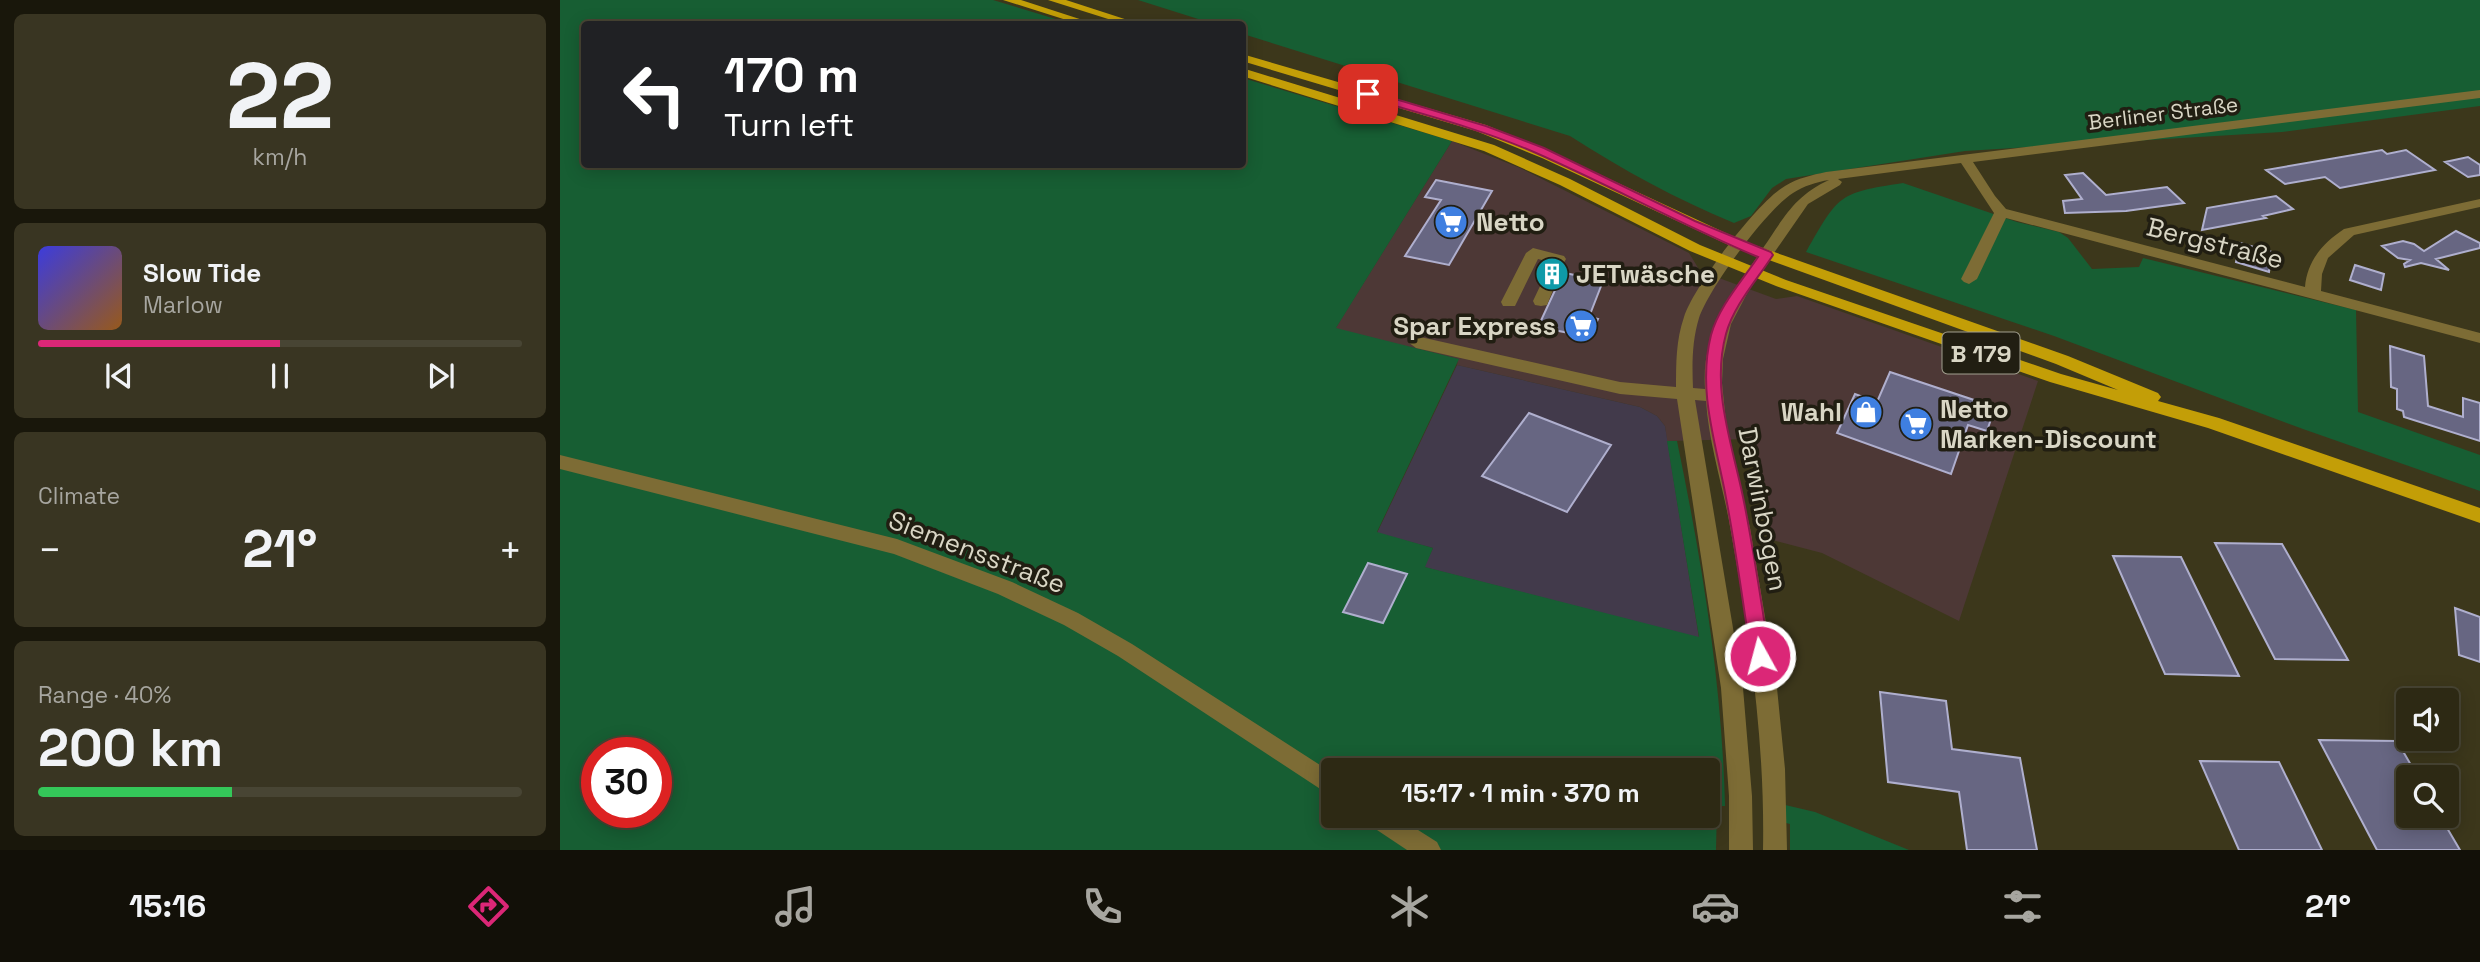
<!DOCTYPE html>
<html lang="en">
<head>
<meta charset="utf-8">
<style>
	body { margin:0; font-family:"Space Grotesk",sans-serif; background:#393522; color:#f1f3f6; height:100vh; display:flex; flex-direction:column; font-size:26px; white-space:nowrap }
	* { box-sizing:border-box; margin:0 }
	p { font-size:23px; color:#a7a6a0 }
	.icon { flex:none; width:38px; height:38px; fill:none; stroke:currentColor; stroke-width:2; stroke-linecap:round; stroke-linejoin:round }
	.map { position:relative; flex:1; overflow:hidden }
	.panel { display:flex; flex-direction:column; gap:14px; padding:14px; background:#19170b; width:560px }
	.panel>* { flex:none }
	.banner { position:absolute; left:21px; top:21px; width:665px; height:147px; border-radius:7px; box-shadow:0 4px 18px #0003,0 0 0 2px #484534; background:#202124; color:#fff; overflow:hidden }
	.buttons { position:absolute; left:1836px; top:688px; display:grid; gap:14px }
	.buttons a { display:grid; place-items:center; width:63px; height:63px; border-radius:7px; background:#2d2914; box-shadow:0 4px 18px #0003,0 0 0 2px #484534; font-size:35px }
	.speed { position:absolute; left:21px; top:737px; display:flex; gap:14px; font-size:35px; font-weight:700; text-align:center }
	.speed>* { display:grid; place-content:center; width:91px; height:91px; border-radius:50%; background:#2d2914; box-shadow:0 4px 18px #0003,0 0 0 2px #484534; line-height:1 }
	.speed .limit { border:10px solid #d22; background:#fff; color:#111 }
	.pin { position:absolute; display:grid; place-items:center; width:60px; height:60px; color:#fff; margin:-30px; border-radius:14px; box-shadow:0 4px 10px #0006 }
	.me { position:absolute; width:77px; margin:-38px; rotate:353deg; stroke-linejoin:round; filter:drop-shadow(0 0 5px #0008) }
	.turn { display:flex; align-items:center; gap:24px; height:147px; padding:0 28px; font-size:32px }
	.turn .icon { width:91px; height:91px; stroke-width:2.5 }
	.turn b { display:block; font-size:49px; line-height:60px }
	.big { font-size:52px; font-weight:800; line-height:1.1 }
	.panel .card { flex:1; display:flex; flex-direction:column; justify-content:center; gap:10px; min-width:0; padding:0 24px; border-radius:10px; background:#393522 }
	.panel .dial { align-items:center; gap:0 }
	.dial b { font-size:91px; line-height:1 }
	.song { display:flex; align-items:center; gap:21px }
	.cover { width:84px; height:84px; border-radius:10px; background:linear-gradient(135deg,hsl(240 70% 55%),hsl(30 70% 35%)) }
	.played { height:7px; border-radius:4px; background:linear-gradient(90deg,#db2777 50%,#484534 50%) }
	.keys { display:flex; justify-content:space-around; direction:ltr }
	.heat { display:flex; justify-content:space-between; align-items:center; font-size:38px; direction:ltr }
	.charge { height:10px; border-radius:5px; background:linear-gradient(90deg,#34c759 40%,#484534 0) }
	.trip { position:absolute; left:761px; top:758px; width:399px; height:70px; border-radius:7px; background:#2d2914; box-shadow:0 4px 18px #0003,0 0 0 2px #484534; font-weight:800; line-height:70px; text-align:center }
	.tab-bar { display:flex; height:112px; justify-content:space-around; align-items:center; background:#121008; color:#a7a6a0 }
	.tab-bar .icon { width:49px; height:49px }
	.tab-bar .active { color:#db2777 }
	.tab-bar b { font-size:32px; color:#f1f3f6 }
	main { display:flex; flex:1; min-height:0 }
	.map>svg:first-child { display:block }
	.commercial { fill:#4d3836 }
	.industrial { fill:#423a4b }
	.green { fill:#175e33; fill-rule:evenodd }
	.building { fill:#676682; stroke:#afafce; stroke-width:2 }
	.lines { fill:none; stroke-linecap:round; stroke-linejoin:round }
	.minor-tunnel { stroke:#544f34; stroke-width:17; stroke-dasharray:17 8; stroke-linecap:butt }
	.minor { fill:#7d6c35; fill-rule:evenodd }
	.major { fill:#c39e07; fill-rule:evenodd }
	.route { fill:#db2777; stroke:#8e194d; stroke-width:2 }
	.labels { text-anchor:middle; dominant-baseline:central; stroke-width:7; stroke-linejoin:round; paint-order:stroke }
	.far-street-label { font-size:21px; fill:#d9d6c5; stroke:#211e12 }
	.shield { fill:#211e12; stroke:#a29f8f; stroke-width:2 }
	.shield-label { font-size:24px; font-weight:bold; fill:#d9d6c5 }
	.poi-label { font-size:26px; font-weight:bold; fill:#d9d6c5; stroke:#211e12; text-anchor:start }
	.street-label { font-size:26px; fill:#d9d6c5; stroke:#211e12 }
</style>
</head>
<body>
<main>
<section class="panel">
<div class="card dial"><b>22</b><p>km/h</p></div>
<div class="card">
<div class="song"><i class="cover"></i><div><b>Slow Tide</b><p>Marlow</p></div></div>
<div class="played"></div>
<div class="keys"><svg class="icon" aria-label="previous" viewBox="0 0 24 24"><path d="M18 5L8 12l10 7zM5 5v14"/></svg><svg class="icon" aria-label="pause" viewBox="0 0 24 24"><path d="M8 5v14M16 5v14"/></svg><svg class="icon" aria-label="next" viewBox="0 0 24 24"><path d="M6 5l10 7-10 7zM19 5v14"/></svg></div>
</div>
<div class="card"><p>Climate</p>
<div class="heat"><a>−</a><b class="big">21°</b><a>+</a></div>
</div>
<div class="card"><p>Range · 40%</p><b class="big">200 km</b><div class="charge"></div></div>
</section>
<div class="map">
<svg width="1920" height="850" viewBox="0 0 1920 850">
	<rect width="100%" height="100%" fill="#3c371b"/>
	<path class="commercial" d="M892,141L960,168L1129,253L1140,271L1216,299L1237,296L1478,381L1399,621L1262,553L1208,539L1203,495L1190,439L1107,441L1105,426L1097,416L1080,407L897,365L898,359L775,329Z"/>
	<path class="industrial" d="M897,365L1080,407L1097,416L1105,426L1139,638L864,567L873,548L817,533Z"/>
	<path class="green" d="M0,0H433L512,24H24V164H682L683,78L892,141L776,328L899,359L817,532L873,548L865,567L1139,637L1107,441H1117C1142,562 1162,682 1165,806H1157L1156,850H0ZM37,752H96V812H37ZM774,770H1148V816H774Z
		M578,0H1920V106L1722,132L1405,151L1226,179L1212,188L1191,216L1174,223C1116,199 1063,170 1010,136L683,34L682,24H654Z
		M1343,183L1457,222L1499,232L1508,238L1532,269L1579,267L1583,258L1796,310L1798,412L1920,455V491L1743,429L1494,336L1246,252C1279,195 1277,193 1343,183Z
		M1221,804L1255,812L1349,850H1230V824L1222,822Z"/>
	<path class="building" d="M1822,150L1827,154L1846,150L1875,170L1780,188L1765,177L1725,184L1706,170Z
		M1908,157L1920,165V175L1908,177L1885,162Z
		M1523,173L1546,195L1607,187L1624,203L1566,211L1505,213L1503,201L1522,199L1505,175Z
		M876,180L932,191L889,265L845,256L881,200L865,197Z
		M1716,196L1733,209L1703,216L1706,218L1642,230L1647,208Z
		M1896,231L1920,243V248L1876,259L1889,270L1861,263L1845,267L1844,264L1850,260L1838,258L1822,246L1843,241L1854,244L1864,251Z
		M1680,243L1712,252L1709,272L1676,262Z
		M1795,265L1824,274L1821,290L1790,280Z
		M1004,269H1006L1005,273L1043,281L1029,317L1038,319L1030,337L978,327L997,286L988,278H984L988,270L996,274Z
		M1830,346L1864,356L1868,406L1903,417V398L1920,403V441L1844,417L1843,411L1837,409V389L1831,387Z
		M1330,372L1435,407L1427,431L1408,425L1391,474L1277,433L1295,394L1317,402Z
		M969,413L1051,445L1007,512L922,476Z
		M1655,543L1722,544L1788,660L1715,659Z
		M1553,556L1621,557L1679,676L1605,674Z
		M808,563L847,574L823,623L783,612Z
		M1895,608L1920,617V662L1899,655Z
		M1320,692L1386,701L1392,749L1460,758L1477,850H1407L1399,792L1328,782Z
		M1759,740L1837,741L1858,777H1848V816H1880L1900,850H1817Z
		M1640,761L1719,762L1762,850H1679Z"/>
	<g class="lines">
		<path class="minor-tunnel" d="M987,285L995,267"/>
		<path class="minor" d="M1920,90V98L1413,162L1435,196L1446,209L1745,287C1747,261 1763,243 1784,229L1920,199V207L1794,235L1768,258L1762,274L1761,291L1920,333V343L1446,218L1417,279L1409,284L1404,282L1401,279L1434,213L1401,163L1278,179L1282,182L1280,185L1248,204L1191,286L1171,324L1163,359L1162,383L1167,432L1190,528L1217,688L1225,769L1227,850H1203C1205,743 1190,638 1171,532C1164,489 1149,446 1146,401L1135,400L1183,688L1192,796L1193,850H1169V796L1161,688L1117,399L1060,394L856,348L848,342L856,336L1060,382L1116,387C1116,363 1116,340 1124,317C1134,286 1197,202 1225,186C1238,178 1252,175 1266,172ZM1269,180C1234,196 1224,218 1203,248C1173,293 1141,331 1145,389L1133,388C1132,364 1132,341 1139,318C1149,288 1207,209 1233,193C1244,186 1256,182 1269,180Z
			M973,248L1004,256L1006,259L1000,270L995,272L987,267L990,262L978,259L955,306H943L941,302L966,253Z
			M987,280L995,285L987,305L981,306L975,305L973,301L982,282Z
			M0,455L337,539L452,582L518,613L572,644L774,774V798L558,656L504,625L438,594L334,554L0,469Z
			M804,816H836L877,842L881,850H847L808,824Z"/>
		<path class="major" d="M443,0H461L535,24H519Z
			M488,0H506L580,24H564Z
			M682,54L926,125L991,152L1183,241L1508,356L1598,393L1601,397L1598,401L1659,418L1920,508V523L1648,428L1490,382L1216,286L1130,251L1000,185L924,151L682,76V68L934,145L1010,179L1140,245L1226,280L1501,374L1558,390L1496,364L1173,247L982,158L916,131L682,61Z"/>
	</g>
	<path class="route" d="M804,92H812L926,126L984,148L1135,221L1211,252L1213,255C1197,280 1174,305 1166,334C1151,389 1172,443 1183,497C1194,550 1201,603 1210,656L1207,662L1200,664L1194,662L1191,656C1183,603 1176,550 1166,498C1156,443 1137,391 1151,335C1159,306 1182,281 1198,257C1122,225 1051,186 976,153C921,129 862,114 804,97Z"/>
	<defs>
		<symbol id="supermarket-disc" viewBox="-11 -11 22 22"><circle r="9.5" fill="#3f7fe0" stroke="#211e12"/><path d="M-6-5.5h2.5l.6 2H6L4.5 2H-2.5L-4.4-4H-6ZM-1.5 3.2a1.3 1.3 0 1 0 .1 0ZM3 3.2a1.3 1.3 0 1 0 .1 0Z" fill="#fff"/></symbol>
		<symbol id="building-disc" viewBox="-11 -11 22 22"><circle r="9.5" fill="#0f9aa8" stroke="#211e12"/><path d="M-4-6H4V6H1V3H-1V6H-4ZM-2.5-4.3h1.7v1.8h-1.7ZM.8-4.3h1.7v1.8H.8ZM-2.5-1h1.7V.8h-1.7ZM.8-1h1.7V.8H.8Z" fill="#fff"/></symbol>
		<symbol id="shop-disc" viewBox="-11 -11 22 22"><circle r="9.5" fill="#3f7fe0" stroke="#211e12"/><path d="M-5-2.5h2.3a2.7 3.5 0 0 1 5.4 0H5L5.5 6h-11ZM-1.5-2.5h3a1.5 2.3 0 0 0-3 0Z" fill="#fff"/></symbol>
	</defs>
	<g fill-rule="evenodd">
		<use href="#supermarket-disc" x="872" y="203" width="38" height="38"/>
		<use href="#building-disc" x="973" y="255" width="38" height="38"/>
		<use href="#supermarket-disc" x="1002" y="307" width="38" height="38"/>
		<use href="#shop-disc" x="1287" y="393" width="38" height="38"/>
		<use href="#supermarket-disc" x="1337" y="405" width="38" height="38"/>
	</g>
	<g class="labels">
		<g class="far-street-label">
			<text transform="translate(1603 113) rotate(-7)">Berliner Straße</text>
		</g>
		<rect class="shield" x="1382.5" y="332.5" width="77" height="41" rx="5"/>
		<g class="shield-label">
			<text x="1421" y="353">B 179</text>
		</g>
		<g class="poi-label">
			<text x="916" y="222">Netto</text>
			<text x="1016" y="274">JETwäsche</text>
			<text x="996" y="326" text-anchor="end">Spar Express</text>
			<text x="1380" y="409">Netto<tspan x="1380" dy="30">Marken-Discount</tspan></text>
			<text x="1282" y="412" text-anchor="end">Wahl</text>
		</g>
		<g class="street-label">
			<text transform="translate(1655 243) rotate(14)">Bergstraße</text>
			<text transform="translate(1203 509) rotate(79)">Darwinbogen</text>
			<text transform="translate(417 552) rotate(21)">Siemensstraße</text>
		</g>
	</g>
</svg>
<div class="buttons">
<a><svg class="icon" aria-label="sound" viewBox="0 0 24 24"><path d="M4 9h4l5-4v14l-5-4H4zM17 9q2 3 0 6"/></svg></a>
<a><svg class="icon" aria-label="search" viewBox="0 0 24 24"><circle cx="10" cy="10" r="6"/><path d="M15 15l6 6"/></svg></a>
</div>
<div class="speed"><div class="limit">30</div></div>
<div class="pin" style="left:808px;top:94px;background:#d93025"><svg class="icon" aria-label="arrive" viewBox="0 0 24 24"><path d="M6 21V4h12l-3 4 3 4H6"/></svg></div>
<svg class="me" style="left:1200px;top:656px" viewBox="-20 -20 40 40"><circle r="17" fill="#db2777" stroke="#fff" stroke-width="3"/><path d="M0-11L8 9 0 5-8 9z" fill="#fff"/></svg>
<div class="trip">15:17 · 1 min · 370 m</div>
<div class="banner">
<div class="turn"><svg class="icon" aria-label="left" viewBox="0 0 24 24"><path d="M17 20v-9H6M10 6l-5 5 5 5"/></svg><div><b>170 m</b>Turn left</div></div>
</div>
</div>
</main>
<nav class="tab-bar">
<b>15:16</b>
<svg class="icon active" aria-label="directions" viewBox="0 0 24 24"><path d="M12 3l9 9-9 9-9-9zM9 14v-3h6M13 9l2 2-2 2"/></svg>
<svg class="icon" aria-label="music" viewBox="0 0 24 24"><path d="M9 18V5l10-2v13"/><circle cx="6" cy="18" r="3"/><circle cx="16" cy="16" r="3"/></svg>
<svg class="icon" aria-label="phone" viewBox="0 0 24 24"><path d="M5 4h4l2 5-3 2q2 4 5 5l2-3 5 2v4C11 20 4 13 5 4z"/></svg>
<svg class="icon" aria-label="climate" viewBox="0 0 24 24"><path d="M12 3v18M4 7l16 10M4 17L20 7"/></svg>
<svg class="icon" aria-label="car" viewBox="0 0 24 24"><path d="M5 17H2v-5l4-1 3-4h7l3 4 3 1v5h-3M9 17h6M6 11h13"/><circle cx="7" cy="17" r="2"/><circle cx="17" cy="17" r="2"/></svg>
<svg class="icon" aria-label="filters" viewBox="0 0 24 24"><path d="M4 7h16M4 17h16"/><circle cx="9" cy="7" r="2"/><circle cx="15" cy="17" r="2"/></svg>
<b>21°</b>
</nav>
</body>
</html>
